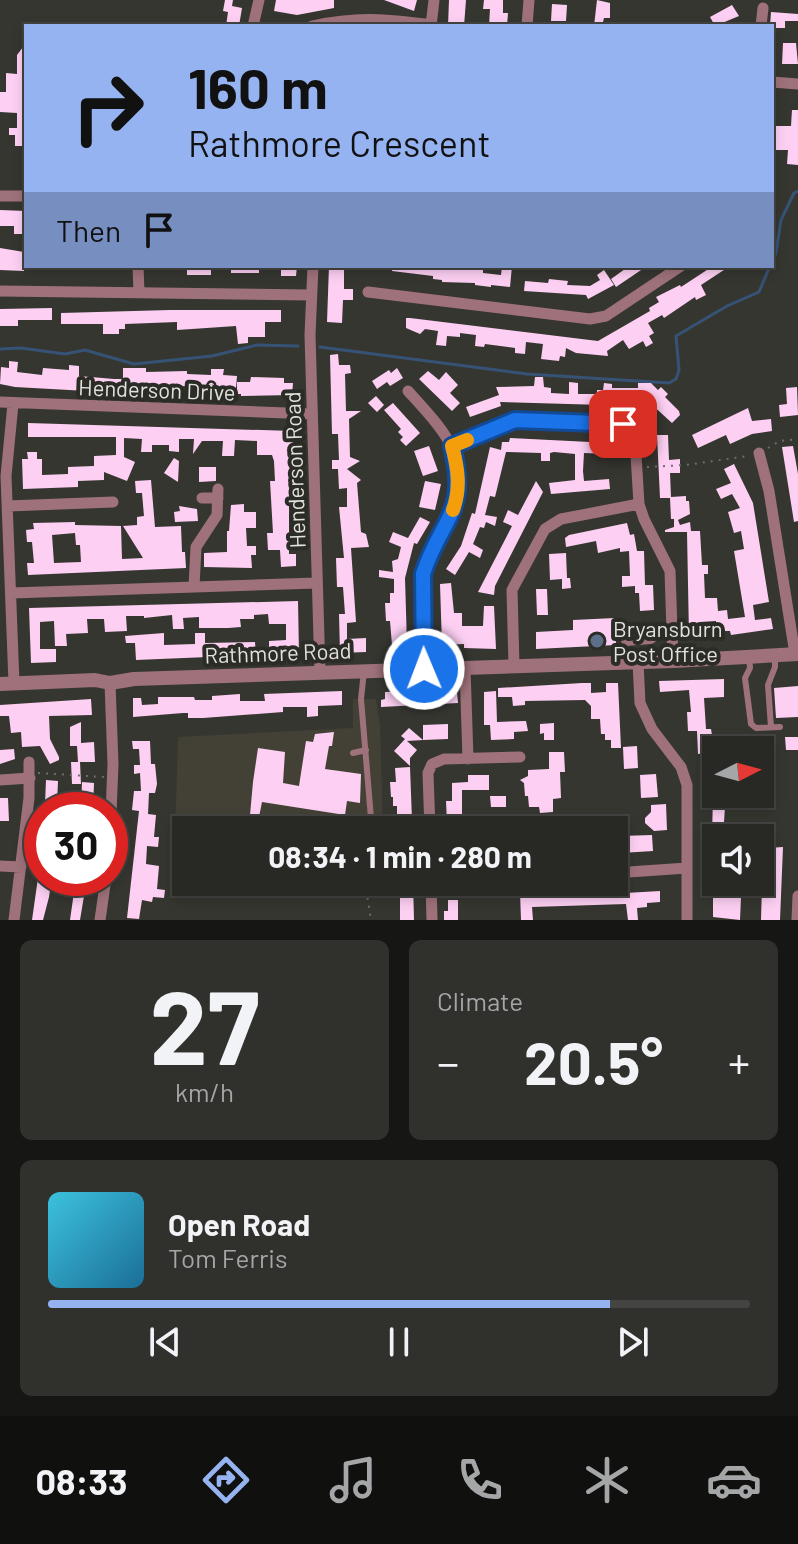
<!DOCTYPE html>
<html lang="en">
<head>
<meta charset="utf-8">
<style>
	body { margin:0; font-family:Barlow,sans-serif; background:#30302d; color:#f1f3f6; height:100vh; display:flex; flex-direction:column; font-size:30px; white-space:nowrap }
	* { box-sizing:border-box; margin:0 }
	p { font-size:26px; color:#a5a6a7 }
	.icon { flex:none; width:44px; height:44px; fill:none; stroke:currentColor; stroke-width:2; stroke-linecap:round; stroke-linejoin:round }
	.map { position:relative; height:920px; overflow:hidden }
	.side { display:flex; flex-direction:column; gap:20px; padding:20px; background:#161614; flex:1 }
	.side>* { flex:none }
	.top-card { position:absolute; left:24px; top:24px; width:750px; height:244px; border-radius:0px; box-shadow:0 4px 12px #0003,0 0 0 2px #444442; background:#95b2f1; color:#111; overflow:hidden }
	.needle { width:52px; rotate:84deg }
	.tools { position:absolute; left:702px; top:736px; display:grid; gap:16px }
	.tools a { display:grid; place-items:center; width:72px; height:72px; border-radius:0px; background:#282825; box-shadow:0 4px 12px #0003,0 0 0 2px #444442; font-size:40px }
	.speed { position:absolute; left:24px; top:792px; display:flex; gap:16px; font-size:40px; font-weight:700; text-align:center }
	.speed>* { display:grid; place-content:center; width:104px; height:104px; border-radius:50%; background:#282825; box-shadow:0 4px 12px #0003,0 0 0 2px #444442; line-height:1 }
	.speed .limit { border:12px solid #d22; background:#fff; color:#111 }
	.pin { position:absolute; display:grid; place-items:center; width:68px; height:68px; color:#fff; margin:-34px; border-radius:16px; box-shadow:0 4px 12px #0006 }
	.me { position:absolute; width:88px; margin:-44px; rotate:359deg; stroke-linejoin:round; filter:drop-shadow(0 0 6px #0008) }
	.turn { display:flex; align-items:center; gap:28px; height:168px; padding:0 32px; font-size:36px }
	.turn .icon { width:104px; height:104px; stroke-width:2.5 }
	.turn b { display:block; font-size:56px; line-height:68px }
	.then { display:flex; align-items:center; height:76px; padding:0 32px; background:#0003; gap:16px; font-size:30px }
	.big { font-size:60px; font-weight:700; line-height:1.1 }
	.side .card { flex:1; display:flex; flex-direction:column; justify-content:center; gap:12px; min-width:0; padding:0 28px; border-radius:12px; background:#30302d }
	.side .dial { align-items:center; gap:0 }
	.dial b { font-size:104px; line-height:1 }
	.song { display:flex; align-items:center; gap:24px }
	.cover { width:96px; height:96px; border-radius:12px; background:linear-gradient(135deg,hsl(190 70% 55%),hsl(200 70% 35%)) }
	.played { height:8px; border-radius:4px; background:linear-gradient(90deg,#95b2f1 80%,#444442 80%) }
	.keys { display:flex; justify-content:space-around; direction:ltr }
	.heat { display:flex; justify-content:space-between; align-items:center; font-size:44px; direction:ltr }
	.side .tiles { flex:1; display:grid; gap:20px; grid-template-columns:1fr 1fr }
	.card:last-child { grid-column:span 2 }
	.trip { position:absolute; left:172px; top:816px; width:456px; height:80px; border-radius:0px; background:#282825; box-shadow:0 4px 12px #0003,0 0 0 2px #444442; font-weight:700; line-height:80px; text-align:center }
	.dock { display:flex; height:128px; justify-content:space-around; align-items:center; background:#10100f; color:#a5a6a7 }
	.dock .icon { width:56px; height:56px }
	.dock .selected { color:#95b2f1 }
	.dock b { font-size:36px; color:#f1f3f6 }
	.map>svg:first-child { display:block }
	.built { fill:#434036 }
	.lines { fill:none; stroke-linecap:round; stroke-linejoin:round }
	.stream { stroke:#365376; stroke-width:3 }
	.building { fill:#fdd0f3; fill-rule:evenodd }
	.path { stroke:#6e6d69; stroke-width:2; stroke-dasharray:2 6; stroke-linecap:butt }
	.service { stroke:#9f727b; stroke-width:6 }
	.minor { stroke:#9f727b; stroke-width:11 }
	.tertiary { stroke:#9f727b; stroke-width:14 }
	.route-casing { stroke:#114b97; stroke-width:20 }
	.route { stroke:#1a73e8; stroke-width:14 }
	.slow { stroke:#f59e0b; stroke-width:14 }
	.service-dot { fill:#5c6f8a; stroke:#2c2c27; stroke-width:3 }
	.labels { text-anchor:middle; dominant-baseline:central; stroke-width:8; stroke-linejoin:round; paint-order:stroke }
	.street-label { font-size:22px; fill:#e2e1de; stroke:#2c2c27 }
	.poi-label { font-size:22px; fill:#e2e1de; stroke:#2c2c27; text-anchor:start }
</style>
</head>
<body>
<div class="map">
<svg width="798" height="920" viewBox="0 0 798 920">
	<rect width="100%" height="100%" fill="#363631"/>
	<path class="built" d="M353,699H376L380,726L383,830H186V839L175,837L178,737L353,728Z"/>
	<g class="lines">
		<path class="stream" d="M772,262L776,253L781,220L794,193L798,191
			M320,347L527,374L669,383L676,379L679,370L676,336L727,306L759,292L770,266
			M0,349L21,348L65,354L85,350L134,364L212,356L257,345L298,346"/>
	</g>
	<path class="building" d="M225,0H233L232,6L242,8L239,26H226L228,12L223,11Z
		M276,0H334V8L297,15L274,11Z
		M384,0H417L414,11Z
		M449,0H466L464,26H448Z
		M484,0H503V13H508L507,26H489L490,9H483Z
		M597,0L610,3V18H604L602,26H594Z
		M552,4L567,5L566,21H551Z
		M732,5L739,16L715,26L710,17Z
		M771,12L798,14V21H785V28H772L770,26Z
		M26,43V146H15V135H9V128H17V113L0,112V92H6V73L17,74V55Z
		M783,43H796L798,64H782Z
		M792,110H798V165L787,164L788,150H772V126H791Z
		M0,210L26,211L24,234H14V226H0Z
		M0,248L24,252V271L0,270Z
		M187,266H211V275H187Z
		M231,266H259V273H231Z
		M281,266H297L296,276H281Z
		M329,266H344V289H353V300H343L342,323L327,322Z
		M392,266H469V268L483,270V273L501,275L502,266H512L510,287L491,285V287L475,285V283L442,282V280L433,279V276L392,271Z
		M624,266H647L616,287L611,279L625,269Z
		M713,266H730L701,285L706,295L696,300L695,297L664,318L662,315L648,323L654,333L649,336L653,343L646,347L643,341L629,349L623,340L607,351L608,356L576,353L566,348L565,357L560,356L559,361L541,359L543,344L526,342L525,354L515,353V348L485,344L484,347L475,346L476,335L460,333V337L447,336L446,346L436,345L438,331L425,329L420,334L406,328V318H410L598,341L650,311L649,308L659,302L656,297L680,285L681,287Z
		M604,270L614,285L588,299L586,295L524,291L525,281L548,283L549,279L568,281L567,285L590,286L600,280L597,275Z
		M52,308V320H18V326H0V309Z
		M170,310H281V322H265V337H248V343L238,344L236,326L177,330V322L125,324V329H119V334H103V324H61V313Z
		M338,354L339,365H350L351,373L345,374L346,411H361L349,419L350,457L360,461L347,469L361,480L357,483L361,532L366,534L369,547L351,548L356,622L347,623V639L366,638V652L340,653L339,614H345L343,587H337L336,558H344L339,507H347V488L339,489L338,469H332V460H339L338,434H332L330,355Z
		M9,361L18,362L17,372L42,375L43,368L69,370V365L79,366V376L114,379H123V368H146V372L187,371V374L211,375V369H224L223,375L237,376L236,388L124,384L123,393L15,387L0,384L1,367L9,368Z
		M397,368L403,378L390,386L387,382L377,389L372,381L389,370L391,373Z
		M428,371L439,380L446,372L458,385L450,393L460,403L452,411L419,379Z
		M251,377L284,378V383H293L292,395L241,396V394H237V382H250Z
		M535,377H543L544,387L551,388V393L569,394V382L578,383V394H597V390H603L604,383L612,384V388H638V403L603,402V405L500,402L501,406L470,417L466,407L499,395L496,387L534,386Z
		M638,383H651L658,390L661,387L668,394L665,397L679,411L680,415L672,423L638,392Z
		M797,387L798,415L780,417L779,405L787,404L786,388Z
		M376,396L384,405L377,412L368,403Z
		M393,403L420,433L406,446L400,440L403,437L398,432L401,429L384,410Z
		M748,408L752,421L771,419L772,431L752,434L730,444L726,435L698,448L692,435Z
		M28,423L293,431L294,481H289V554H296V566L281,567L280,550H268L267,533H273L270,481H275L274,461L272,455H257V441L235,440L234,456H222L223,441H202L193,454L194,439H179V452L169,451V445H152V452H141L142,439L124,438V457L135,462L127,481L104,472V480L78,481V487L23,489L22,459H28L27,452H37V459H42V475L68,474V467L94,466V456L116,455V437H28Z
		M657,435H668L669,460L680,459V473H670L671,497L686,496V501H689L690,514L678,520L680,525L690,522L691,531H700L702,565H708V574H704L705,598H717L718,611L727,610L728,619L745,617L734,551L744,549L741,531L734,533L728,512L740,508L732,494L721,499L716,489L731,483L724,469L734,464L753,503L769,602L753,605L755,620L771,618L773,629L731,635L730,631H716V621L700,622V635L689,636L687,532H665V530L674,527V519H671L670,498H660Z
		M510,438L610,443V454L584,453L583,471L584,481L609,479L610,489L551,494L549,483L575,480V454L554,452L550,453V461H541V453L506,452L495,497L490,496L485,515L497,517L495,526L486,522L484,528L480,527L473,544L483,550L480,558L469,552L455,575L446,569L461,546L472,513L475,514L490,447L501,450L502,442H509Z
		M429,446L438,471L423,476L414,451Z
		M793,446L798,474V521L794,522L782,447Z
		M174,458L179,461L178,482L164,473Z
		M199,467H216V481L199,482Z
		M151,480L155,527L181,526L182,552H185L186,568L28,575L27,563H34L32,542H27L26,530L34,529L33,523L75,522V525L121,526L122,559L143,558L123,526L137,525V517L144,516L142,493H136L135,481ZM75,533L76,545H80L81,562L54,563L52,535Z
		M425,481L441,484L435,510L419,507Z
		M536,481L543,492L495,586L494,595L478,592L512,526L503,522L508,510L518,515Z
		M244,504V512H256V528H246L247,546H256V555H251L252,568L204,567V553L227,552V531H229L231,505Z
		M179,506L197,509L198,521L175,522L174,512L180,511Z
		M420,517L430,522L417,544L414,543L405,578L407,645L405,653H397V645H392L390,621H386L385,603H390V593H394V579L379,577V570L393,572L392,561L398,559L401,547L389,542L393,532L408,538Z
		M627,523L630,535L634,534L637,551H644L645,585H653L654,610L640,611L639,593H635V586L622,587V576H630L629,551L620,552V548L598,553L596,541L566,547L565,538L569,535Z
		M566,553L567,578H570L571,588L562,589V579L550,580L549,554Z
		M451,583L454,613H462V626H483L484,606H494L496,649L464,648V644L442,645L440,584Z
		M536,589H547L548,615H537Z
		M298,601L299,654L269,655V641L286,640V624H269L268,614L254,615V619H240L241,627L228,628H199V617L183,618L184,629H173L172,615L144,618V616H126L127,631L105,632L104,619H87L88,633L66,634L67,646H55L54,621L40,622V649H56V662L31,663L29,608Z
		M615,618L616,645L536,649V632L573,630V620Z
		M164,633V645L195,644V633H205V643L255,642L256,655L136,660L135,643H126L125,636Z
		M724,679V697L704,698L706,729H711L713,741H716V776L706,777L705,753L698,754L697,731H688L687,712H691L689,690L660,692L659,681Z
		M582,683H591V693L606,692V683H618L621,748H611V740H605V734H601L600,719H591V706L585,700L525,701V705L513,706L512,697H498V688Z
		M798,686V717L776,718L774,688Z
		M448,689V693L457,692L458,703L381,707V700L385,699V692Z
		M342,691V705L318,706V716L307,717V707H283V712L203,718H188V713H183L133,717V698H141L142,705L158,704V697H194L195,700H212V696L240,694V701H265L264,694Z
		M496,691L497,722L526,721L528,731L514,732V739L491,740L490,725H484V692Z
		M91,699L92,715L49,716L50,739L59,757V760L50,764L40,746L22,747L21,732L11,733L9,716H0V705Z
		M81,722V743L94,742L95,762H80L81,784H72L71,762H78L77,746H70V727Z
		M554,723V740H544V733L540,734V724Z
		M448,724V739L423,740V725Z
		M409,728L423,740L407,741L417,750L410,758V766L394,751L405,739L401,736Z
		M334,732L332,746H329L325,769L361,774L360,803L347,801L345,815L262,802L258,822L264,823L263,830H251L252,827L249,826L253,782L258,748L285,752L283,783L299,786L306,741L313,742L315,734Z
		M785,737H798V750H786Z
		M132,741H150L151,764H155L157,784L155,793H149L148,814L156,815L154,837H159L158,847L147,846L146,864L159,866L157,889L165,890L164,898L153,897L152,902L142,900L139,919L127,918L139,811L132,810L134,791H141L140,773L134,774V765H140L139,749H133Z
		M637,746L638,768L624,769L623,747Z
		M14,749L15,759L0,764V750Z
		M549,752H564L565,772H560L561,798L553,799V812L540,813L539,807H529L528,796H525L524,783L520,780L528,776V770L549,769Z
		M410,767L412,820H397V806H393V797H391L390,782H396L395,768Z
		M656,774L658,797L641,798L640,775Z
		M468,775H489V790H462V822H447L446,801H452V783L468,782Z
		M46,780L58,781L57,805L45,804Z
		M82,782L94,783L93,810H81Z
		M713,794L740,796V807H725L724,822H735L734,832H724V838H712Z
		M490,796H506V807H491Z
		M0,798H8L9,821H0Z
		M666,804L667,830L654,831L645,823V818L651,812V805Z
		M544,816V829L534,830V817Z
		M226,817L236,819L234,830H224Z
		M652,835L653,851L621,853L620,836Z
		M783,847L780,920H761L763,851H768V848Z
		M38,878H47L46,884H51L49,897L43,920H32Z
		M76,878H87L80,920H70Z
		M400,882H413L414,920H400V897H389V886H400Z
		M456,882H494V886L520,885V897L483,898L482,889L457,890Z
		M711,882H723V885H728V891L738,892V897H741L740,920L713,917V893H710Z
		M556,890V897L660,891V902L647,903V907L637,908L638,920H628L626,904L532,907L533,920H521L520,892Z
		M448,900H458V920H444V911H448Z"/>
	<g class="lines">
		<path class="path" d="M768,448L780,441L798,439
			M647,467L686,465L748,456
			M38,773L104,777
			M365,882L371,920"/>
		<path class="service" d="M625,643L651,641L654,639L653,630L650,626L626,628L624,630L625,662
			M749,656L750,668L745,678L751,724L756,728L780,727
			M364,671L361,699L372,830
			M771,727L768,685L775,667V656
			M353,753L366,750"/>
		<path class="minor" d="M253,26L259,0
			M312,26C358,16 386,19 432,25
			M431,26L434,0
			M527,26L529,0
			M761,26L763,8
			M772,82L798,84
			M0,196H26
			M138,266L139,293
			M313,266L310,335L320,672
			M0,291L311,295
			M368,292L590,319L606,316L681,266
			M408,391C445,432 474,459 451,518C443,537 430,553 423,574L424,669
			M0,402L312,414
			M13,404L6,476L14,683
			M452,446L515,420L630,425L635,439L639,504L644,519L670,571L673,661
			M759,453L769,491L795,654
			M202,498H218
			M8,506L113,502
			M194,587L196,547L217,515L218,489
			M11,593L317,583
			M638,662L640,703L652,729L681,767L687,785V920
			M514,666L512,590L545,529L561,519L639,504
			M465,668L468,759
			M0,780L30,778
			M430,830L428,773L432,764L444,759L520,757
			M110,838L113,764L110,683
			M0,866L21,867
			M614,873L687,868
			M431,882L432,920
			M14,920L29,798V762
			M100,920L106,878
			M797,920L798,896"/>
		<path class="tertiary" d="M0,684L95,680L110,683L134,679L673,661L798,654"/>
	</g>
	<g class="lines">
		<defs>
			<path id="route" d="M424,669L423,574C441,518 469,514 452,446L515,420L623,424"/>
		</defs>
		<use href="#route" class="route-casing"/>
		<use href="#route" class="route"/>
		<path class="slow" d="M453,510C461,488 458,468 452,446L467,440"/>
	</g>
	<circle class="service-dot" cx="597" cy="641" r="8"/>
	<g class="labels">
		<g class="street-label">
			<text transform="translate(157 389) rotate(2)">Henderson Drive</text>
			<text transform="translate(294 470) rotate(-92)">Henderson Road</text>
			<text transform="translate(278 652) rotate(-2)">Rathmore Road</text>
		</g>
		<g class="poi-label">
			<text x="613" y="628">Bryansburn<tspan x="613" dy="25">Post Office</tspan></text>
		</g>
	</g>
</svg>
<div class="tools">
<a><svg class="needle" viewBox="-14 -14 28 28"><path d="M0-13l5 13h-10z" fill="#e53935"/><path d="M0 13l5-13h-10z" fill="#a5a6a7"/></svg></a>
<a><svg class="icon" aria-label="sound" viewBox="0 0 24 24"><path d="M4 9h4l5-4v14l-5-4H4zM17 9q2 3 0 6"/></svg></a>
</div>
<div class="speed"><div class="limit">30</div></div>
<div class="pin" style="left:623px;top:424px;background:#d93025"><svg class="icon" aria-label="arrive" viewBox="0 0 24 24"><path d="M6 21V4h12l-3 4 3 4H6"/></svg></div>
<svg class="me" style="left:424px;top:669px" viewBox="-20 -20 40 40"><circle r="17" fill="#1a73e8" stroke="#fff" stroke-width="3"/><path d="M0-11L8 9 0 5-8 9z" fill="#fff"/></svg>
<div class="trip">08:34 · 1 min · 280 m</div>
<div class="top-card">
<div class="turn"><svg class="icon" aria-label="right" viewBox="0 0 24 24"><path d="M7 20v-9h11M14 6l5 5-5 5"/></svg><div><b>160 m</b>Rathmore Crescent</div></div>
<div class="then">Then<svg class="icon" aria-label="arrive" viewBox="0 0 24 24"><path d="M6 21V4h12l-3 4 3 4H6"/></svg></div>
</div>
</div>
<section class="side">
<div class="tiles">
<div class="card dial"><b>27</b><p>km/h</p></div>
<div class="card"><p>Climate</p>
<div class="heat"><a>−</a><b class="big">20.5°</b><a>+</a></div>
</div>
<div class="card">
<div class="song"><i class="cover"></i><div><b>Open Road</b><p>Tom Ferris</p></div></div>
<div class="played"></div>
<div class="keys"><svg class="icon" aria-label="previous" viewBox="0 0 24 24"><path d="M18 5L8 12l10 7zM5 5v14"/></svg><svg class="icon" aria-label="pause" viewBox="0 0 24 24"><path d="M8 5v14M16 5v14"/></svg><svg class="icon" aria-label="next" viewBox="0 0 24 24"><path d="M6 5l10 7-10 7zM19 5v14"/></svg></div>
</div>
</div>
</section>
<nav class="dock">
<b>08:33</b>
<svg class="icon selected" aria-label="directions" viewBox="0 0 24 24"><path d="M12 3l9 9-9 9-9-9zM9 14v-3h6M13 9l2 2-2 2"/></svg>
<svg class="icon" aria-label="music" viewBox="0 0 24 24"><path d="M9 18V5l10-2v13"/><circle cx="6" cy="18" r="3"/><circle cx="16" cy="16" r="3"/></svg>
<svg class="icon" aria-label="phone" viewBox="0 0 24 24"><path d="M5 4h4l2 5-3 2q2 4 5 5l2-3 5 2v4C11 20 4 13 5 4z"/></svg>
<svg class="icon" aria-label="climate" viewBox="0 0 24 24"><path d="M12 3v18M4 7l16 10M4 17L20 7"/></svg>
<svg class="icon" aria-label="car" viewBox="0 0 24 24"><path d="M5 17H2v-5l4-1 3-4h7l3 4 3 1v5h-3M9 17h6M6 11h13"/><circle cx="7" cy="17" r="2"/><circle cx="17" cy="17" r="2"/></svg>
</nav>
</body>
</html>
